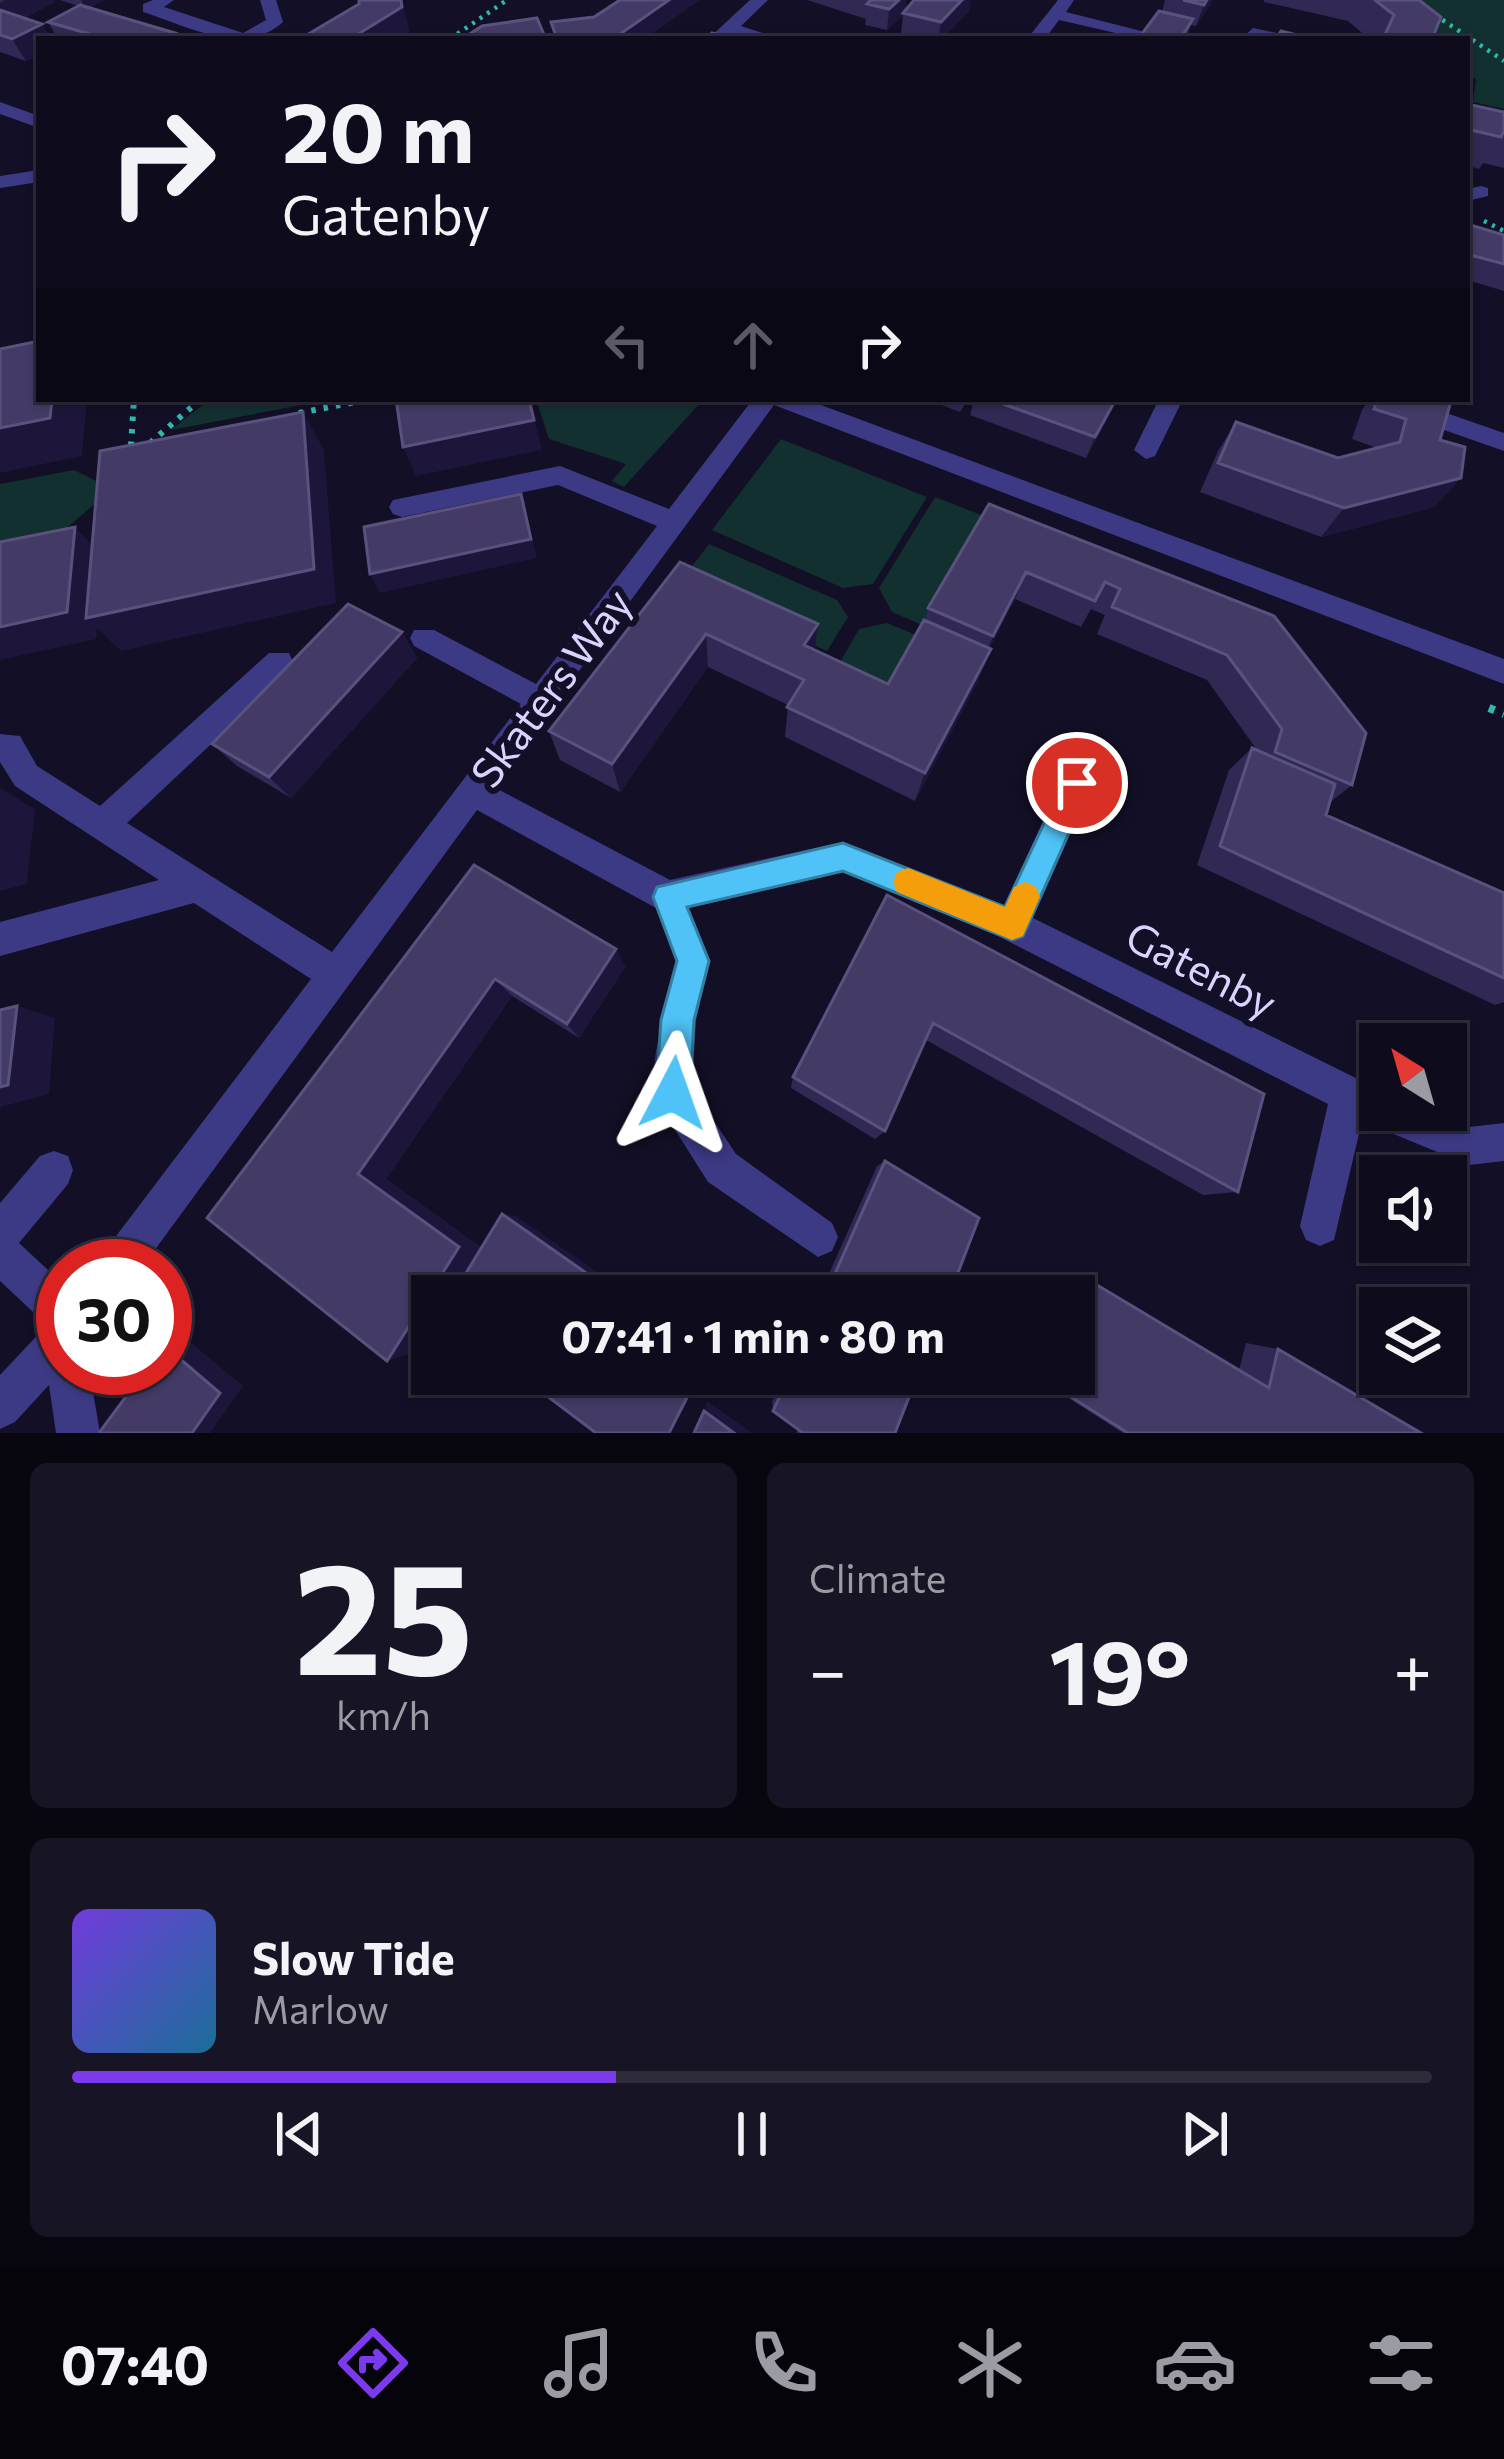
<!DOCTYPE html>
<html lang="en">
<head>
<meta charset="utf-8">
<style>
	body { margin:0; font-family:Commissioner,sans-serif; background:#171425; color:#f1f3f6; height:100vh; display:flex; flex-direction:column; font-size:45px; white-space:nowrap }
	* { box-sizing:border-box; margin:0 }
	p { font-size:39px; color:#9b9ba3 }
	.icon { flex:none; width:66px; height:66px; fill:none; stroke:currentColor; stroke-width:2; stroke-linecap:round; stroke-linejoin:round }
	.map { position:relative; height:1433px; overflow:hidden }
	.drawer { display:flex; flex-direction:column; gap:30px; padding:30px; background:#08060f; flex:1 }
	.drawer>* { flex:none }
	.top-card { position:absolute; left:36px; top:36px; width:1434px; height:366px; border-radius:0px; box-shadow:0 3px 9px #0004,0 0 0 3px #2e2b3b; background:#0e0b1c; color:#f1f3f6; overflow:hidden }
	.needle { width:78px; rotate:323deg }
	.tools { position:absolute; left:1359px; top:1023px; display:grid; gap:24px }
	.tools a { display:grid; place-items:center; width:108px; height:108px; border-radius:0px; background:#0e0b1c; box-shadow:0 3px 9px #0004,0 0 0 3px #2e2b3b; font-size:60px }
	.speed { position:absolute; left:36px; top:1239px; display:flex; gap:24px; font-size:60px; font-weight:700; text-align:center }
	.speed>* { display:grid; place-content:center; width:156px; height:156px; border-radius:50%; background:#0e0b1c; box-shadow:0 3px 9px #0004,0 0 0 3px #2e2b3b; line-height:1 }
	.speed .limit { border:18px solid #d22; background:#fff; color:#111 }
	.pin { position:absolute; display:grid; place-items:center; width:102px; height:102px; color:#fff; margin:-51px; border:6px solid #fff; border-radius:50%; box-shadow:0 3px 12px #0007 }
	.me { position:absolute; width:132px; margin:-66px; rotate:4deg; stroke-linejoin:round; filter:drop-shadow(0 0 9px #0008) }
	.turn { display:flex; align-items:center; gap:42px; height:252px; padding:0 48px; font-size:54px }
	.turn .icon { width:156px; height:156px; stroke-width:2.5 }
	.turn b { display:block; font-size:84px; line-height:102px }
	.lanes { display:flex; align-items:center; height:114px; padding:0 48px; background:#0003; justify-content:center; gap:60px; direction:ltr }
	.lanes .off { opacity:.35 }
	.big { font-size:90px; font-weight:700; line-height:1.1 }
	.drawer .widget { flex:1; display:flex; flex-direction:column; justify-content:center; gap:18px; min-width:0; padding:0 42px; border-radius:18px; background:#171425 }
	.drawer .dial { align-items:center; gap:0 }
	.dial b { font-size:156px; line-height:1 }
	.song { display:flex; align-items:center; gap:36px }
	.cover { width:144px; height:144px; border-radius:18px; background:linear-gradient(135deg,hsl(260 70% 55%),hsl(200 70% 35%)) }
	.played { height:12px; border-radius:6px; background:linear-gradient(90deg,#7c3aed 40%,#2e2b3b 40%) }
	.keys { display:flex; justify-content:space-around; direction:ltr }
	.heat { display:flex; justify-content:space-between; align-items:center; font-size:66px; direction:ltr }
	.drawer .tiles { flex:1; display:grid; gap:30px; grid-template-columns:1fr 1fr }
	.widget:last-child { grid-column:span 2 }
	.trip { position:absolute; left:411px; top:1275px; width:684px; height:120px; border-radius:0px; background:#0e0b1c; box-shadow:0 3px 9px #0004,0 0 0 3px #2e2b3b; font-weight:700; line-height:120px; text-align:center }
	.dock { display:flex; height:192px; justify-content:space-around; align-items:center; background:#06040b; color:#9b9ba3 }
	.dock .icon { width:84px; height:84px }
	.dock .selected { color:#7c3aed }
	.dock b { font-size:54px; color:#f1f3f6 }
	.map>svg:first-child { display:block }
	.green { fill:#12302f }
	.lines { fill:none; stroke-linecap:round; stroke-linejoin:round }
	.path-far2 { stroke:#2fb8b0; stroke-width:4.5; stroke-dasharray:3 6; stroke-linecap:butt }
	.path-far1 { stroke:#2fb8b0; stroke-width:6; stroke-dasharray:4.5 8; stroke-linecap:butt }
	.path { stroke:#2fb8b0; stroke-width:8; stroke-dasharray:6 9; stroke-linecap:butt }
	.minor { fill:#3d3a85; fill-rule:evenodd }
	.wall { fill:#312854 }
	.shaded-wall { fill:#1d163a }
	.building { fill:#433a66; stroke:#5a527e; stroke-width:3 }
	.route { fill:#4fc3f7; stroke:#337fa1; stroke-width:3 }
	.slow { fill:#f59e0b }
	.labels { text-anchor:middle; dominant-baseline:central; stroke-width:12; stroke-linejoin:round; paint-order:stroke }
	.street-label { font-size:42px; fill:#d9d4ff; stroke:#130f26 }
</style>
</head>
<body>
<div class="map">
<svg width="1504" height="1433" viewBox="0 0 1504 1433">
	<rect width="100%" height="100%" fill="#130f26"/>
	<path class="green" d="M1353,0H1504V109L1473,102L1476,79L1467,76V39H1422Z
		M210,399H297L306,404L171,430Z
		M536,399H692L701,402L624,487L612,481L626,464L549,439Z
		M781,439L927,497L873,584L843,588L712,530Z
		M74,470L98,482L97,502L49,543L0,555V484Z
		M935,497L984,516L922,625L892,612L879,588Z
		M709,544L837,600L848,617L827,651L679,583Z
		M887,623L916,635L883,692L835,671L859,629Z"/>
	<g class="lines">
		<path class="path-far2" d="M1435,15L1504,61
			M450,39L507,0
			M1484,221L1504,231"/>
		<path class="path-far1" d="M299,413L371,399
			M150,443L201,399
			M131,446L134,399"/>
		<path class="path" d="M1489,708L1504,714"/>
		<path class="minor" d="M153,0H174L164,7L243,33L266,20L260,0H276L283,22C243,58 188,26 143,12V4Z
			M750,0H768L741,26L781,39L733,34L727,39H708Z
			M1058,0H1074L1066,12L1173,39H1142L1059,20L1045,39H1027Z
			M1253,28L1286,35L1289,39H1241Z
			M0,102L39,116V128L0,114Z
			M39,170V182L0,188V176Z
			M1481,186L1488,188V196L1467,201V189Z
			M753,399H805L1504,659V684L774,405L494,787L670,880L843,842L1004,905L1066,773L1077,769L1088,773L1093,783L1033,918L1380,1090V1110H1427L1469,1127L1504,1123V1161L1469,1165L1362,1121L1334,1240L1320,1246L1306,1240L1300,1226L1328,1104L1000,937L843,872L689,908L710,960L696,1020L692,1088L736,1154L832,1223L838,1237L832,1251L818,1257L708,1182L660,1106C641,1060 673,1009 675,963C676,947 662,924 656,908L477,810L143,1266H98L104,1252L311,979L194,903L0,956V922L159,880L15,786L0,762V734L20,736L37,766L100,806L269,653H289L293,662L289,671L127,823L332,952L521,704L414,646L410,638L414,630H434L536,684L657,526L558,485L402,517L393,514L389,507L393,500L560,466L669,509Z
			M1159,399H1183L1155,456L1146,459L1134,450Z
			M1369,399H1406L1504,433V451L1373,405Z
			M54,1151L68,1156L73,1170L68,1184L19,1243L63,1284V1368H89L100,1433H56L49,1385L15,1422L0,1429V1375L47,1325L0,1281V1203L40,1156Z"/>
	</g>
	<path class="wall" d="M0,0L55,2L24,18L42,24L51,39H39V54L26,61L0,52Z
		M60,0H104L88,8L178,39H58L48,22L78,6Z
		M807,0H906L905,11H969L942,39H921L901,34L903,15L887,30L865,25L866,19Z
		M1165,0H1213L1196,26L1191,25L1186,39H1138L1162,12Z
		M1264,0H1419L1432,39H1369L1348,21L1264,2Z
		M1467,104L1504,112V168L1483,163L1479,169L1467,165Z
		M1467,224L1504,235V291L1467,280Z
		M926,399H968L960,412Z
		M974,399H1110L1106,421L1086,458L970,415Z
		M1369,399H1445L1440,440L1461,478L1434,507L1321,537L1200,492L1218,451L1236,422L1338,458L1377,448L1352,439L1362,410Z
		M989,504L1274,616L1352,785L1329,803L1326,815L1504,978V1002L1495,1005L1197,865L1229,770L1252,748L1257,750L1207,680L1097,634L1105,615L1091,609L1081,627L1015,599L989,649L978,681L915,801L785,737L788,705L708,667L620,792L560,760L549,731L680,562L815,650L888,684L925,621L928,608Z
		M402,632L417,658L291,798L237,766L212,744Z
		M474,865L616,949L625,967L579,1038L512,996L386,1179L480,1247L450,1296H432V1324L415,1352L207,1218Z
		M887,895L1238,1192L1203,1195L926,1040L885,1131L875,1139L791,1088L793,1077Z
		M885,1161L949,1296H819L877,1166Z
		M1067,1277L1087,1279L1239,1370L1246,1343L1278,1349L1421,1433H1123L1034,1376V1374H1074V1296H1061Z
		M784,1374H918L895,1433H796L798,1429L773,1411L772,1401Z"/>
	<path class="shaded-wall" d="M5,0H53L55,2L4,28L0,21V3Z
		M81,0H104L86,9Z
		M402,0L411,37L408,39H350Z
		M669,0H700L645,39H583Z
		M899,0H906L905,13L887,30L889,9Z
		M962,0H971L969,11L942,39H938L941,22Z
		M1207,0H1213L1196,26L1204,5Z
		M42,24L51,39H39V54L26,61L12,39Z
		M52,399H87L82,456L0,473V428Z
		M529,399L542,450L416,476L403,447Z
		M1115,401L1106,421L1086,458L1095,437Z
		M303,412L324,450L336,603L121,651L97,628L96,639L0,660V627L75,527L102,555Z
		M1461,478L1434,507L1321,537L1344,508Z
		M521,494L537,558L380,593L370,574Z
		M1026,572L1015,599L983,661L993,636Z
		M818,624L814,656L804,645Z
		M402,632L417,658L291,798L269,777Z
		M706,634L708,667L620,792L612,764Z
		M991,649L978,681L915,801L925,773Z
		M0,788L35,809L27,884L0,891Z
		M616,949L625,967L579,1038L567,1024Z
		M495,979L512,996L386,1179L480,1247L450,1296H432V1324L415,1352L387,1361L358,1174Z
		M17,1006L55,1018L49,1094L1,1107L0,1113V1087Z
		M502,1214L516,1216L632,1296H619Z
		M189,1341L243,1386L210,1433H192L165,1345Z
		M707,1401L752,1433H734L704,1411Z"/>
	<path class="building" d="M359,0H401L402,7L350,39H300L359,4Z
		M620,0H669L620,34L583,39H557L551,22L594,17Z
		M871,0H899L889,9L867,4Z
		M914,0H962L941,22L903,13Z
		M1183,0H1207L1204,5Z
		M1375,0H1419L1441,17L1432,39H1383L1394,15Z
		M80,5L175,33L164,39H107L48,22Z
		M0,10L42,24L12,39L0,35Z
		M1159,11L1193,19L1180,39H1138Z
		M537,18L545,37L528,39H462L482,26Z
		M1281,31L1313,39H1276Z
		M712,33L737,39H705Z
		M1467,104L1504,112V131L1501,137L1467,129Z
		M1467,224L1504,235V264L1467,254Z
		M39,341V399H52L50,418L0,428V349Z
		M396,399H529L534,420L403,447Z
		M989,399H1110L1115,401L1095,437Z
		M1377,399H1445L1451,401L1440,440L1465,447L1461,478L1344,508L1218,463L1236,422L1338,458L1400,442L1406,419L1374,409Z
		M303,412L314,569L86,618L100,451Z
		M521,494L531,539L370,574L364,527Z
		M989,504L1274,616L1366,733L1352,785L1275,752L1282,729L1227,655L1112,607L1120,589L1105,582L1095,601L1026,572L993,636L928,608Z
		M75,527L67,612L0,627V542Z
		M680,562L818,624L804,645L888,684L924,620L991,649L925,773L787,707L804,680L706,634L612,764L549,731Z
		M348,604L402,632L269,777L212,744Z
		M1252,748L1335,784L1326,815L1504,893V978L1220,846Z
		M474,865L616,949L567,1024L495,979L358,1174L459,1247L387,1361L207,1218Z
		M887,895L1264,1094L1238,1192L933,1023L885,1131L793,1077Z
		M17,1006L8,1085L0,1087V1010Z
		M885,1161L979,1218L949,1296H825Z
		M502,1214L619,1296H452Z
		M1087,1279L1269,1388L1278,1349L1421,1433H1128L1052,1385L1056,1374H1074V1319Z
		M165,1346L220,1393L192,1433H99L147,1368H165Z
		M518,1374H699L669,1433H596Z
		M790,1374H918L895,1433H803L773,1411Z
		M704,1411L734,1433H694Z"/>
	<path class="route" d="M1077,770L1087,774L1091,783L1023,936L1012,940L843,871L687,907L709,961L694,1020L690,1093L685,1105L673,1110L661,1105L656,1093L661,1020L677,961L653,897L657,887L843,843L1005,907L1067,774Z"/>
	<path class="slow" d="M908,868L1005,907L1014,887L1025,882L1036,887L1040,897L1023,936L1012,940L897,892L893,882L897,872Z"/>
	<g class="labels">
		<g class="street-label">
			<text transform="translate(550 687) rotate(-53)">Skaters Way</text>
			<text transform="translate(1202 968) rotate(27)">Gatenby</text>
		</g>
	</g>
</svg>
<div class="tools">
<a><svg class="needle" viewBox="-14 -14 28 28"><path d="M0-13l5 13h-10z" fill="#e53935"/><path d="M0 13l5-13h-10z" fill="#9b9ba3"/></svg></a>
<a><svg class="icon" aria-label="sound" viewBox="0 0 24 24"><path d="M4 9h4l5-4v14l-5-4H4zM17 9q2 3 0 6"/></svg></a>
<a><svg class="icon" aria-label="layers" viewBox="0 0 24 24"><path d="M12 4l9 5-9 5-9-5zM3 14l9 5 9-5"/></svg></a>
</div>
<div class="speed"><div class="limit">30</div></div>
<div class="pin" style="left:1077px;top:783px;background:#d93025"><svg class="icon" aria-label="arrive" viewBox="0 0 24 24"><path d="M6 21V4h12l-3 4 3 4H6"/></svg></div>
<svg class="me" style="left:673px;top:1093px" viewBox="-20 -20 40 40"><path d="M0-17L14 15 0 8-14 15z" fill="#4fc3f7" stroke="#fff" stroke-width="4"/></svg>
<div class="trip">07:41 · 1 min · 80 m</div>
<div class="top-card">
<div class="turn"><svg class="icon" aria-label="right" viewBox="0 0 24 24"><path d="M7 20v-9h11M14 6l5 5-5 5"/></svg><div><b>20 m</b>Gatenby</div></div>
<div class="lanes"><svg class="icon off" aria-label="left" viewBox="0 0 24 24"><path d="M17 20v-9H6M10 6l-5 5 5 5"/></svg><svg class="icon off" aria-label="ahead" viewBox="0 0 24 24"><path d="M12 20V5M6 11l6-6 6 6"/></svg><svg class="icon" aria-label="right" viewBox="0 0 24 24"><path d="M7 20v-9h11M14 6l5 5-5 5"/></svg></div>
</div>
</div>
<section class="drawer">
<div class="tiles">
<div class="widget dial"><b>25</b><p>km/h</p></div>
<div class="widget"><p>Climate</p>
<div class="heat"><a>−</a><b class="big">19°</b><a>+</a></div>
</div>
<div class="widget">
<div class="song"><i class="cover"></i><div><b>Slow Tide</b><p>Marlow</p></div></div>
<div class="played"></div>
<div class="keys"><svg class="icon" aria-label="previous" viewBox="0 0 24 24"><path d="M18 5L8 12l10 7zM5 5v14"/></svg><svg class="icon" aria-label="pause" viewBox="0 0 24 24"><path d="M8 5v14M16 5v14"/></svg><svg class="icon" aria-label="next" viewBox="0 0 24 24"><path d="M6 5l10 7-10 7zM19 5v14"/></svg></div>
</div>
</div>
</section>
<nav class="dock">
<b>07:40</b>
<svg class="icon selected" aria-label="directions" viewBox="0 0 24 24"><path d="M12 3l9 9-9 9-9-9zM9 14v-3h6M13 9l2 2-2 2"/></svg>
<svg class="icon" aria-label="music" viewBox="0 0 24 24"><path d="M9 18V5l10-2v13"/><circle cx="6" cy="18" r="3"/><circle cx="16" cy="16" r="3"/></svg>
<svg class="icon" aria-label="phone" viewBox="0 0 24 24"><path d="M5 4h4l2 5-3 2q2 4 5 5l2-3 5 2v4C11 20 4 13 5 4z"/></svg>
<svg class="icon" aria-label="climate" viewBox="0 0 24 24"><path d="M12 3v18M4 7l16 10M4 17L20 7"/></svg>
<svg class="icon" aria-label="car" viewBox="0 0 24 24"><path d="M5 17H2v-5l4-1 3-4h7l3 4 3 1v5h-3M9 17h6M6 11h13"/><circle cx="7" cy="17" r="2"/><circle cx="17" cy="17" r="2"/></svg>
<svg class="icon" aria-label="filters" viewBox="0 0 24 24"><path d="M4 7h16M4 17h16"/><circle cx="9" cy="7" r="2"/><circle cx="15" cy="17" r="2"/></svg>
</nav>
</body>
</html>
